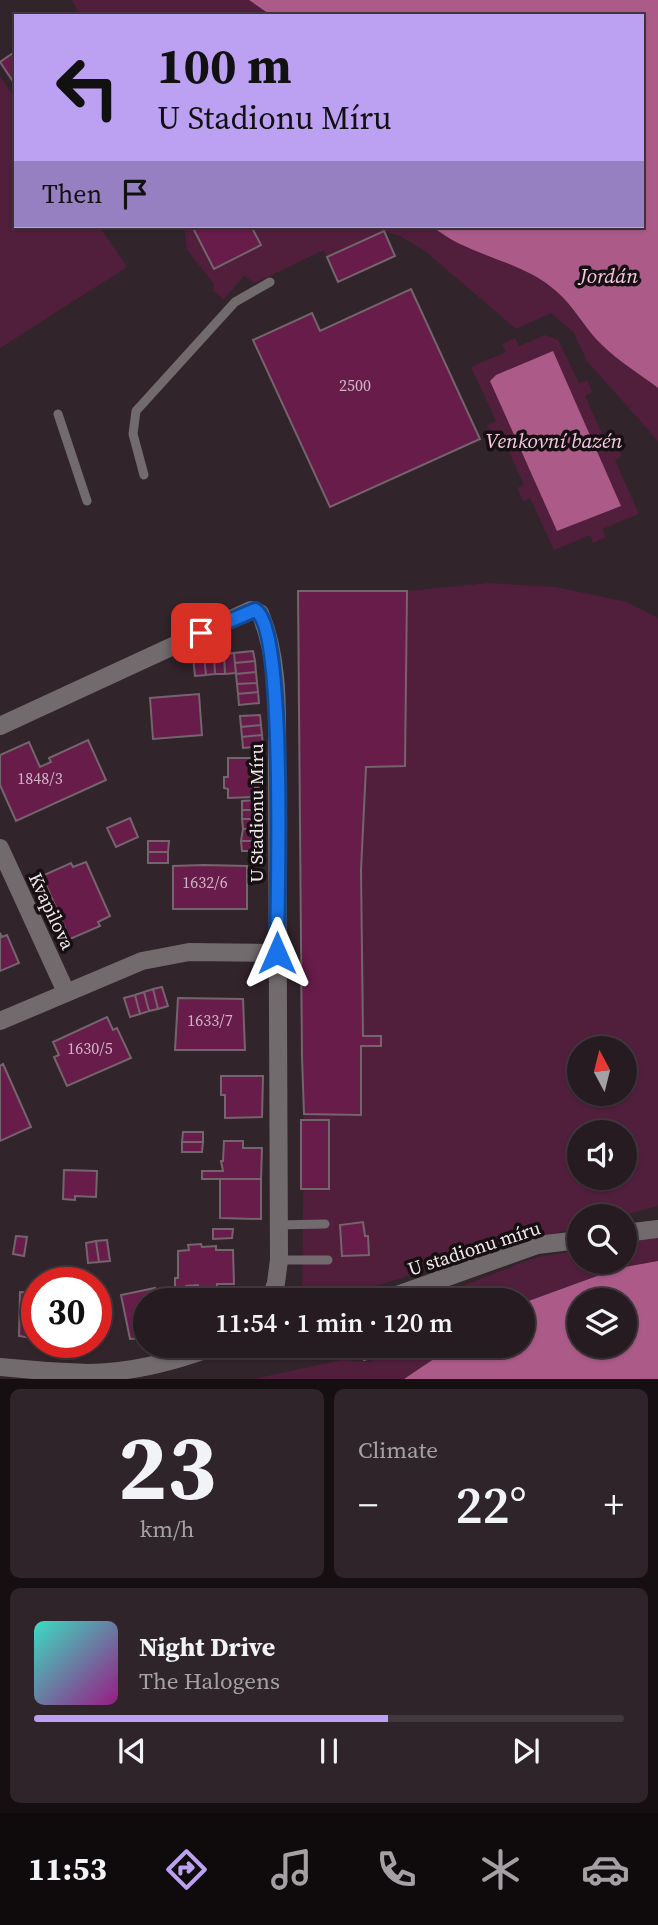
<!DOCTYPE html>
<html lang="en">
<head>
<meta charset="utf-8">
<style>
	body { margin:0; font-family:"Source Serif 4",serif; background:#2e2429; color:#f1f3f6; height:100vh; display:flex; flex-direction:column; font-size:26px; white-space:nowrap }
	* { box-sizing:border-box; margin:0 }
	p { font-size:23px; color:#a4a1a5 }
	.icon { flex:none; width:38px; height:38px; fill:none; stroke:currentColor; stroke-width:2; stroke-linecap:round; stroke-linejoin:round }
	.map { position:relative; height:1379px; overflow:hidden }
	.drawer { display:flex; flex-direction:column; gap:10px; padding:10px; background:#150f12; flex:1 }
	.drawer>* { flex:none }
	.banner { position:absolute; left:14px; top:14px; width:630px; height:214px; border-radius:0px; box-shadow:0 2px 5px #0004,0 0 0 2px #42393e; background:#bca0f2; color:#111; overflow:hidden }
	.needle { width:46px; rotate:353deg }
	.tools { position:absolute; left:567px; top:1036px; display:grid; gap:14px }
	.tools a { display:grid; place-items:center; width:70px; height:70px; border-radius:50%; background:#261b20; box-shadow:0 2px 5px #0004,0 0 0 2px #42393e; font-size:35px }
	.speed { position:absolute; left:21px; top:1267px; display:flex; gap:14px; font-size:35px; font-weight:700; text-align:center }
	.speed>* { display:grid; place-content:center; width:91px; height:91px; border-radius:50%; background:#261b20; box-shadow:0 2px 5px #0004,0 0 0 2px #42393e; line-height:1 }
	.speed .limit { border:10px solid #d22; background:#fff; color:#111 }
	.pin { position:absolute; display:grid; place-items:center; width:60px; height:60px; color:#fff; margin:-30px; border-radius:14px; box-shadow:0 4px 10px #0006 }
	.me { position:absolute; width:77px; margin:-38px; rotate:0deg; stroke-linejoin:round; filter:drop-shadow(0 0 5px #0008) }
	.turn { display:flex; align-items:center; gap:24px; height:147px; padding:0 28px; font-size:32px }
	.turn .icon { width:91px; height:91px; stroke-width:2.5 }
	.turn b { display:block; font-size:49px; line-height:60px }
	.then { display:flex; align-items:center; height:66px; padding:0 28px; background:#0003; gap:14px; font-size:26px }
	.big { font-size:52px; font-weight:600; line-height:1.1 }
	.drawer .tile { flex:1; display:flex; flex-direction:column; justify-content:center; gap:10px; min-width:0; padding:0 24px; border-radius:10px; background:#2e2429 }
	.drawer .dial { align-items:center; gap:0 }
	.dial b { font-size:91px; line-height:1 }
	.song { display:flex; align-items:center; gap:21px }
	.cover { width:84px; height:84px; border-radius:10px; background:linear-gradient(135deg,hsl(170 70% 55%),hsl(310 70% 35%)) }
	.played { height:7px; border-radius:4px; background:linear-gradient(90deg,#bca0f2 60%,#42393e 60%) }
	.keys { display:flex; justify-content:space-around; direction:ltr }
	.heat { display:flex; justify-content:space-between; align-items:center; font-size:38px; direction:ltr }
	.drawer .tiles { flex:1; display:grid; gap:10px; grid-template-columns:1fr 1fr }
	.tile:last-child { grid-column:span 2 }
	.trip { position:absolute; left:133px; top:1288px; width:402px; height:70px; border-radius:35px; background:#261b20; box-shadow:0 2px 5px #0004,0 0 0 2px #42393e; font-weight:600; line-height:70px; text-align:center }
	.dock { display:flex; height:112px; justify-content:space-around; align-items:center; background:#0f0b0d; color:#a4a1a5 }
	.dock .icon { width:49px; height:49px }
	.dock .on { color:#bca0f2 }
	.dock b { font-size:32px; color:#f1f3f6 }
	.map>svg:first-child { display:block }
	.green { fill:#511f3c; fill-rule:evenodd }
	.water { fill:#ac5b88; fill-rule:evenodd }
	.building { fill:#671c4a; stroke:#74646c; stroke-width:2 }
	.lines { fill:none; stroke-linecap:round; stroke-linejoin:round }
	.service { stroke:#726b6e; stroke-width:9 }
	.minor { stroke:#726b6e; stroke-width:18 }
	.route-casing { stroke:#114b97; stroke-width:18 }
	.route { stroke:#1a73e8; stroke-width:12 }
	.labels { text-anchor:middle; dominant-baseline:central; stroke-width:7; stroke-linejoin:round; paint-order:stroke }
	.number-label { font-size:16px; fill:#ceb5c4 }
	.street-label { font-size:19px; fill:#f1e8ec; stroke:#161013 }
	.water-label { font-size:21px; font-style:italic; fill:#f6c8df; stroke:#161013 }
</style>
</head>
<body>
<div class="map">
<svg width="658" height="1379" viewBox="0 0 658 1379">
	<rect width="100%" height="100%" fill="#32242b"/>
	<path class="green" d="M72,0H249L272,16H80Z
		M0,76L16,100V226H99L127,267L0,348Z
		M184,226H432C468,257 520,259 556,291C574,306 585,329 602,345C618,361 640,374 658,388V441L587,361L574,333L551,313L516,329L426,252L400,236L384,231L327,257L324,250L255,283L244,276L224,299L213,291L214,284L187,250Z
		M545,335L558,340L579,383L587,380L592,392L585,396L608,447L616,444L622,456L615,460L639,514L602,529L606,537L593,543L590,535L554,550L530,498L523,501L517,488L524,485L501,434L493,437L487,425L496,421L471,367L506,352L502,344L515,338L519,346Z
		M489,583L556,587L626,602L658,618V1206L620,1216H579V1227L496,1249L329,1300H302L304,1114L361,592L407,591ZM579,1048H625V1094H579ZM579,1132H625V1178H579Z
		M658,1236V1261L619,1268L523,1303V1300H440L447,1292L534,1258L579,1250V1262H625V1242Z
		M395,1346H453L404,1379H254L341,1360L370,1362Z"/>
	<path class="water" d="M249,0H658V388C640,374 618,361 602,345C585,329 574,306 556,291C520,259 468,257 432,226H642V16H272Z
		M553,351L621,506L557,531L490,381L496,375Z
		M658,1261V1379H404L453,1346H523V1303L619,1268ZM579,1300H625V1346H579Z"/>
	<path class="building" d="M16,51V86L0,62Z
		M192,226H251L261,245L214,269Z
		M384,231L395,256L338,282L327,257Z
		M411,289L480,439L330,507L253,340L312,313L320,331Z
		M298,591H407L405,766L366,767L361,870L363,1036H381V1046H361V1115L304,1114L302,1057Z
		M253,651L255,661L235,663L234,653Z
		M234,653L236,673L225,674L224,654Z
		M214,654H224L225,674H215Z
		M214,654L215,674L206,675L204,656Z
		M204,656L206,675L195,676L193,657Z
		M255,661L256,672L236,674L235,663Z
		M256,672L257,683L237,684L236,674Z
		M257,683L258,692L238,694L237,684Z
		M258,692L259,703L239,705L238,694Z
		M199,694L202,735L153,739L150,698Z
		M260,715L261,725L241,727L240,716Z
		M261,725L262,735L242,737L241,727Z
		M262,735L263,746L243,748L242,737Z
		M88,740L106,780L16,821L0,785V755L29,742L40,767L51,762L49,758Z
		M228,758H263V788H255V797L228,798V789L224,788V777H228Z
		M263,800V810H242V801Z
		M242,810H263V819H242Z
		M130,818L138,837L116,847L107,828Z
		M242,819H263V829H243Z
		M243,829H263V841H241Z
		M148,841H169L168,852H148Z
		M241,841H263L262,851H242Z
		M148,852H168V863H148Z
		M86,862L110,916L98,922L100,926L70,939L42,876L71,863L73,867Z
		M204,865L247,866V909H173V866Z
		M0,933L2,937L7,935L19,963L0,971Z
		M162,987L168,1006L158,1009L153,989Z
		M153,989L158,1009L149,1011L144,992Z
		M144,992L149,1011L140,1014L135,995Z
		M135,995L140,1014L130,1017L124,998Z
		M178,998L243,999L245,1050H175Z
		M107,1017L113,1030L117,1028L131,1058L67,1086L54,1057L59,1055L53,1042Z
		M3,1064L31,1127L0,1141V1066Z
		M221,1076H263L262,1117L225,1118V1095H221Z
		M301,1120H329V1189H301Z
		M183,1132H203V1142H182Z
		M224,1141H243V1148H262L261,1179H202V1171H223L221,1161H223Z
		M182,1142H203L202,1152H182Z
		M64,1170L97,1171L96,1197L75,1196V1200L63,1199Z
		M220,1179H261V1219L220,1218Z
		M363,1222L365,1236H368L369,1255L342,1256L340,1225Z
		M213,1229H233L232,1238L213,1239Z
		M16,1236L27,1237L24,1256L13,1254Z
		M107,1240L110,1261L99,1262L96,1241Z
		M96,1241L99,1262L88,1263L86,1243Z
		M201,1244L202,1247L216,1246V1250H233L234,1284H217V1288L208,1291L198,1289V1285L186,1286V1289L175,1288V1278H178V1251L189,1250L188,1245Z
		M155,1288L158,1300H145V1338L130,1339L121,1295Z
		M20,1292L37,1293V1339L19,1336Z
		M360,1346H375L378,1356L364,1360Z"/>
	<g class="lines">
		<path class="service" d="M58,414L87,501
			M144,475L133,434L136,411L235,302L270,282
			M278,1225L325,1224
			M279,1260H328"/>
		<path class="minor" d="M0,726L251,610L260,613C280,660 277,716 277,766L279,1260L276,1283L270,1300
			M0,848L66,992
			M0,1021L142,961L189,952L277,953
			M625,1233L658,1229
			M383,1300L537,1245L579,1240
			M0,1367C29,1370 58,1372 88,1373C131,1373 176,1361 216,1346"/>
	</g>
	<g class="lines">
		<defs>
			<path id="route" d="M201,633L255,610C287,627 277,906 277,953"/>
		</defs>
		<use href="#route" class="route-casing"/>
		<use href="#route" class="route"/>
	</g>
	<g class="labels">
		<g class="number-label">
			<text x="355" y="385">2500</text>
			<text x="40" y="778">1848/3</text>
			<text x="205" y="882">1632/6</text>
			<text x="210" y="1020">1633/7</text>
			<text x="90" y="1048">1630/5</text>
		</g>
		<g class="street-label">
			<text transform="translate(256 813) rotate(-90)">U Stadionu Míru</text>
			<text transform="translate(52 911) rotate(65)">Kvapilova</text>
			<text transform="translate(474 1248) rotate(-18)">U stadionu míru</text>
		</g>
		<g class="water-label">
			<text x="609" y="275">Jordán</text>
			<text x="554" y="440">Venkovní bazén</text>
		</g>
	</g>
</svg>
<div class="tools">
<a><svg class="needle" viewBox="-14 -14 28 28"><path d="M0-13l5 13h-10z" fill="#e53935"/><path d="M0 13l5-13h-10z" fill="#a4a1a5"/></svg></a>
<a><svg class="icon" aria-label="sound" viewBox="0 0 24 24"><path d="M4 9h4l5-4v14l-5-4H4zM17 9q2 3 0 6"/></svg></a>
<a><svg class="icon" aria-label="search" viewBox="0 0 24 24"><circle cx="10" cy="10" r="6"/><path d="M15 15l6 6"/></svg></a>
<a><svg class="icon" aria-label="layers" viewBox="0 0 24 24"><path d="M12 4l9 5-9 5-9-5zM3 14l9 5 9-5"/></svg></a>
</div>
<div class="speed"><div class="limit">30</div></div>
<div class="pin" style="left:201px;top:633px;background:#d93025"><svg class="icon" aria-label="arrive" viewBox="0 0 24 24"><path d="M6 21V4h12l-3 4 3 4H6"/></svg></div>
<svg class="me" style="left:277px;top:953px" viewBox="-20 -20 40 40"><path d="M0-17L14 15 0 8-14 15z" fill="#1a73e8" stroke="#fff" stroke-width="4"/></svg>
<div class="trip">11:54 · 1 min · 120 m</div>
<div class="banner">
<div class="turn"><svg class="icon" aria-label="left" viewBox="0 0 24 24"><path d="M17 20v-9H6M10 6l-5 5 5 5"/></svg><div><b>100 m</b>U Stadionu Míru</div></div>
<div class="then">Then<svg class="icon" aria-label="arrive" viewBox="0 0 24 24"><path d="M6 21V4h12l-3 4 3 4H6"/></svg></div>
</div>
</div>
<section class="drawer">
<div class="tiles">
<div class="tile dial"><b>23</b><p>km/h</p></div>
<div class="tile"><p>Climate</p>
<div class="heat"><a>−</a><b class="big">22°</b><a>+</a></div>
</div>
<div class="tile">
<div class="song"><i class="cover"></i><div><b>Night Drive</b><p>The Halogens</p></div></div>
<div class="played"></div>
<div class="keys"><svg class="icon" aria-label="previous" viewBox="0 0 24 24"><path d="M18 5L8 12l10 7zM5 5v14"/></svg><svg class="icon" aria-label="pause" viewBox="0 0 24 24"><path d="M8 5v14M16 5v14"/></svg><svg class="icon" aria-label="next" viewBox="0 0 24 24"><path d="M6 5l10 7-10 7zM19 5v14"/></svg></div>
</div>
</div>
</section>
<nav class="dock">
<b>11:53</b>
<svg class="icon on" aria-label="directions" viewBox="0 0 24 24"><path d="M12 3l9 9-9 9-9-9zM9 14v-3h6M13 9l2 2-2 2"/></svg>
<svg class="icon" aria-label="music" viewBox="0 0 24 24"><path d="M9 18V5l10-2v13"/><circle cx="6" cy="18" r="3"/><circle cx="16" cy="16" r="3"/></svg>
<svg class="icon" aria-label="phone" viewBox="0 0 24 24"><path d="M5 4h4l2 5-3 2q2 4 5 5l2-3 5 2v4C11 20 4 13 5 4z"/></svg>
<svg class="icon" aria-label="climate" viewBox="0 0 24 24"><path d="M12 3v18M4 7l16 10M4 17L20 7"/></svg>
<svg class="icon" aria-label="car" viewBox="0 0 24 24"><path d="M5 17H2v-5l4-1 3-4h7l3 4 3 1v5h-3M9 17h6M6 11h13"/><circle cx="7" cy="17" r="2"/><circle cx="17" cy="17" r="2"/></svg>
</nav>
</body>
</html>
